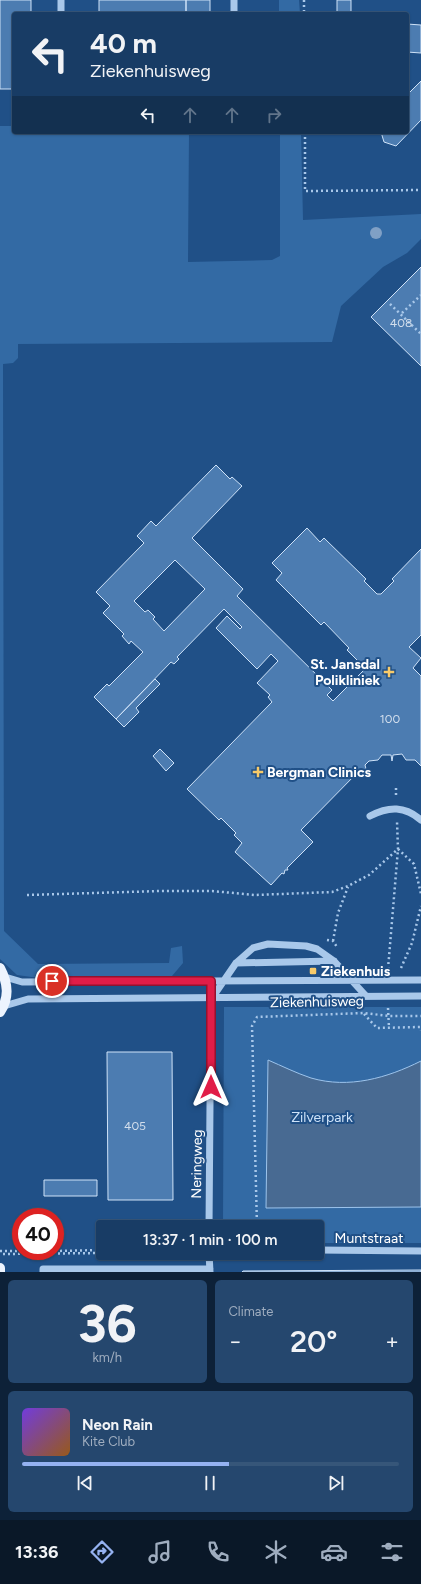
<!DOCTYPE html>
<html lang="en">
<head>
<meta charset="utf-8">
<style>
	body { margin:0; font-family:Figtree,sans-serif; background:#25476e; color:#f1f3f6; height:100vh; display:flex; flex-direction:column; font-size:15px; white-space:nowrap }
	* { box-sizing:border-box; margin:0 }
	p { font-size:13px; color:#9fadbf }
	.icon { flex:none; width:22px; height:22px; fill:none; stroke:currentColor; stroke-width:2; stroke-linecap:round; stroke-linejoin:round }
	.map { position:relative; height:1272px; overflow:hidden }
	.panel { display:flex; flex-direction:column; gap:8px; padding:8px; background:#0d2138; flex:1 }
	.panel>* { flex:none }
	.banner { position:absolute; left:12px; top:12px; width:397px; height:122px; border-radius:4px; box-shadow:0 1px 3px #0004,0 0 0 1px #365679; background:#183c65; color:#f1f3f6; overflow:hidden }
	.speed { position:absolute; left:12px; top:1208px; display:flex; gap:8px; font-size:20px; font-weight:700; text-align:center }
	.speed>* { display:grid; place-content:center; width:52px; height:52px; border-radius:50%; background:#183c65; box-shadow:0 1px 3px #0004,0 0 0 1px #365679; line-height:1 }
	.speed .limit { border:6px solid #d22; background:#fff; color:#111 }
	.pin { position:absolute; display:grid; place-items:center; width:34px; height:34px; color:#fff; margin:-17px; border:2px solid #fff; border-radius:50%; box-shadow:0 1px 4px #0007 }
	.me { position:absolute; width:44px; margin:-22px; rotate:0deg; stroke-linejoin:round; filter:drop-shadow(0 0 3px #0008) }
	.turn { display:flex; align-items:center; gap:14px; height:84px; padding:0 12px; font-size:18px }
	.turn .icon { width:52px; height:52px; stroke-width:2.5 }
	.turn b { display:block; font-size:28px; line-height:34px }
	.lanes { display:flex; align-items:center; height:38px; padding:0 12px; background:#0003; justify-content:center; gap:20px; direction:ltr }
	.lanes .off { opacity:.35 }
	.big { font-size:30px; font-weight:600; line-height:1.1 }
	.panel .widget { flex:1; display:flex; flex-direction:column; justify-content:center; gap:6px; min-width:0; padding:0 14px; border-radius:6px; background:#25476e }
	.panel .dial { align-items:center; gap:0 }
	.dial b { font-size:52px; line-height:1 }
	.song { display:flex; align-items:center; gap:12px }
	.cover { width:48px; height:48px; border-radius:6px; background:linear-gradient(135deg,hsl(260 70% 55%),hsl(30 70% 35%)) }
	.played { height:4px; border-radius:2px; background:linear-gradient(90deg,#95b2f1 55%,#365679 55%) }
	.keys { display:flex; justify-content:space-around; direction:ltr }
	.heat { display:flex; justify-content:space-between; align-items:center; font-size:22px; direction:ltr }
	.panel .tiles { flex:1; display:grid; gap:8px; grid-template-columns:1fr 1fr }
	.widget:last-child { grid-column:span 2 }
	.trip { position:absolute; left:96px; top:1220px; width:228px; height:40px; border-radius:4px; background:#183c65; box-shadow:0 1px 3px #0004,0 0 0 1px #365679; font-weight:600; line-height:40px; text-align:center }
	.dock { display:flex; height:64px; justify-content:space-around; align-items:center; background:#0a1828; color:#9fadbf }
	.dock .icon { width:28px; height:28px }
	.dock .current { color:#95b2f1 }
	.dock b { font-size:18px; color:#f1f3f6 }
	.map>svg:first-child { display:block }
	.green { fill:#336aa4 }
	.water { fill:#486a92; stroke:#9dc4ec }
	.building { fill:#4c7cb1; stroke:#cee2f8; fill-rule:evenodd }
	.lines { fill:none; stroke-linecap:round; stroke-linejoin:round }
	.path { stroke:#a9c8ea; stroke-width:2.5; stroke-dasharray:2 3; stroke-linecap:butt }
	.minor { stroke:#a9c8ea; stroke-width:7 }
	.major { stroke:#edf4fe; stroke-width:10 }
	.tree { fill:#80a0c5 }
	.route-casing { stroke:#92132f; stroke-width:10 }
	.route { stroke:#e11d48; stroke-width:7 }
	.poi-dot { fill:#f8cb6a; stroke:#205087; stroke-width:1.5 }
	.labels { text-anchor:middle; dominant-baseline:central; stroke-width:4; stroke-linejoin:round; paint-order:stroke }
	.number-label { font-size:12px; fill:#d2deec }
	.poi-label { font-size:14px; font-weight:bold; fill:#fff; stroke:#205087; text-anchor:start }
	.street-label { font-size:14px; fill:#fff; stroke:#205087 }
	.park-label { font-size:14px; fill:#cee2f8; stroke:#205087 }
</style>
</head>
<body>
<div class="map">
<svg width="421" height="1272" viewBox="0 0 421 1272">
	<rect width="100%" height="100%" fill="#205087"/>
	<path class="green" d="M279,0H299L300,14H279Z
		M0,126H14V132H189L188,262L272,260L280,256V132H301L303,220L421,214V239L407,253L383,267L341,306L332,342L18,344V358L13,363L3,364L4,931L38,964L169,963L171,948L182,946L183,963L172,976L39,978L17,975L0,959Z
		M224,1007H421V1243H317V1227H223Z"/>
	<path class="water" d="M268,1060C282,1066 296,1073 311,1078C349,1089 387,1078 421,1061V1207L266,1208Z"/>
	<path class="building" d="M0,0H31V14H14V89H0Z
		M99,0H186V14H99Z
		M186,0H210V14H186Z
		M337,0H351V14H337Z
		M407,24L421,25V53L407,52Z
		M421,81V120L396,146L384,142L381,132H407V95Z
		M421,267V366L371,317Z
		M216,465L230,479L232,477L242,486L192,538L243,589L237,596L332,690L327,695L333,701L368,666L363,661L360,663L347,650L349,648L324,622L321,625L276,580L282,573L272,563L307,528L320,542L324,538L366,579L364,581L377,594H381L394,581L392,579L421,549V635L409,647L421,658L413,668L421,676V766L415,760H406L402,754L393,755L392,761L391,755H382L378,760L369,761L365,765L366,769L360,775L358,772L301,830L313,842L287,868L288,870H285L284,874L282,873L271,885L235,852L242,843L234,835L236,833L221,818L219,820L187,789L272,702L268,697L270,695L257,683L278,661L271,654L257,669L216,628L227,616L240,629L242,627L224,609L177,657L179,659L174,664L171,662L116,719L94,697L107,684L109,686L143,652L131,641L129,644L122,636L124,634L103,613L110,606L96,592L144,543L137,536L151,521L156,526ZM175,560L205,589L164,631L153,619L155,617L148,610L145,612L134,601Z
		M155,679L160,684L136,708L139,712L124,727L116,719Z
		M160,749L174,763L166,771L153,756Z
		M107,1052H172L173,1200H108Z
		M44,1180H97V1196H44Z
		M421,1270V1272H242L243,1271Z"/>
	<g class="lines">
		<path class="path" d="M304,0V14
			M305,132V191L421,190
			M390,304L421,334
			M402,313L421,295
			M396,788V798
			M27,895L161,891H212L255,895L332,892L348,886L369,875L398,849L414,864L421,894
			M327,940L333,941L337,947
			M333,941L338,913L348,887
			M401,968L412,943L421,906
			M388,969L398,849L397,821
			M388,1008L389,1028
			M364,1014L377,1028L420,1027L421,1030
			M257,1227L252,1026L257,1017L364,1013L389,1016H421
			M0,1251H21
			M55,1251L103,1250
			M3,1254L105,1253"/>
		<path class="minor" d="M61,0V14
			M234,0V14
			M370,816C389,806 405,806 421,820
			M236,963L334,961
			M5,977L22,982L421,980
			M212,998L236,963L253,948L268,944L306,946L317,949L334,961L366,996
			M4,1006L28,999L421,996
			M209,1227L211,981
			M317,1250L421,1251
			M209,1253L210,1272
			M43,1272V1269H210"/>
		<path class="major" d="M0,968C8,983 10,997 0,1012
			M0,1268V1272"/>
	</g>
	<circle class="tree" cx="376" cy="233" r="6"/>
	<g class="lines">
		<defs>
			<path id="route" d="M52,981H211V1087"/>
		</defs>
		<use href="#route" class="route-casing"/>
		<use href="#route" class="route"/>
	</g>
	<g class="poi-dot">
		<path d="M387 666h4v4h4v4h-4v4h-4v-4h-4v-4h4z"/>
		<path d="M256 766h4v4h4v4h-4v4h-4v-4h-4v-4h4z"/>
		<rect x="309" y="967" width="8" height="8" rx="2"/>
	</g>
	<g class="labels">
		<g class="number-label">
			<text x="401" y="323">408</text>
			<text x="390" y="719">100</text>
			<text x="135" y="1126">405</text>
		</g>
		<g class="poi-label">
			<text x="380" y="664" text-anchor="end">St. Jansdal<tspan x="380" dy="16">Polikliniek</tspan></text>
			<text x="267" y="772">Bergman Clinics</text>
			<text x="321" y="971">Ziekenhuis</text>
		</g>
		<g class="street-label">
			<text transform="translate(317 1002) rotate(-1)">Ziekenhuisweg</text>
			<text transform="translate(197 1164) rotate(-89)">Neringweg</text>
			<text x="369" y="1238">Muntstraat</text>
		</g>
		<g class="park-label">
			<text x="322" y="1117">Zilverpark</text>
		</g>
	</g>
</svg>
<div class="speed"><div class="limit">40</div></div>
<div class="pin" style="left:52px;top:981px;background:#d93025"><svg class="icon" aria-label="arrive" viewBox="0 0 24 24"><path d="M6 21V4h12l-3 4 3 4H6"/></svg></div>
<svg class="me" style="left:211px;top:1087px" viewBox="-20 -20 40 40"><path d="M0-17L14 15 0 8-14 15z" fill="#e11d48" stroke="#fff" stroke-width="4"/></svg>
<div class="trip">13:37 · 1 min · 100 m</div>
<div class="banner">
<div class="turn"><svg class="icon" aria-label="left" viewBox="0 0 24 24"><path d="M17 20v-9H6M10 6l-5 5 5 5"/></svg><div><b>40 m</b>Ziekenhuisweg</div></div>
<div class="lanes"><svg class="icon" aria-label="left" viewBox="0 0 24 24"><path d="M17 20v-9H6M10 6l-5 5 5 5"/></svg><svg class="icon off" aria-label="ahead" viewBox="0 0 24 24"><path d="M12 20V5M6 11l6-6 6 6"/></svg><svg class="icon off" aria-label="ahead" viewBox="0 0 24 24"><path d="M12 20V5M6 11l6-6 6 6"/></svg><svg class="icon off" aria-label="right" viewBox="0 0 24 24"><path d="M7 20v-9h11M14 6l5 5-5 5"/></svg></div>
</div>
</div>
<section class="panel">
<div class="tiles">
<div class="widget dial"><b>36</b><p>km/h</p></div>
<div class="widget"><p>Climate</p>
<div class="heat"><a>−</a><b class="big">20°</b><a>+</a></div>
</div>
<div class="widget">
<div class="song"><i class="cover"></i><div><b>Neon Rain</b><p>Kite Club</p></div></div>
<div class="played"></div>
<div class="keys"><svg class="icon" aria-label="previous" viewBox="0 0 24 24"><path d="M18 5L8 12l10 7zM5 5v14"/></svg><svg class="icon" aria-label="pause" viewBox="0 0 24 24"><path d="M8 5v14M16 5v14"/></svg><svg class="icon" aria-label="next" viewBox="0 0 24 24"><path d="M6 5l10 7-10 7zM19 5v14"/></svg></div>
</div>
</div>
</section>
<nav class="dock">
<b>13:36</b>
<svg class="icon current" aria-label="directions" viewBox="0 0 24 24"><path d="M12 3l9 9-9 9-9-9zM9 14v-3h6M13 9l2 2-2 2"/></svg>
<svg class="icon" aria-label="music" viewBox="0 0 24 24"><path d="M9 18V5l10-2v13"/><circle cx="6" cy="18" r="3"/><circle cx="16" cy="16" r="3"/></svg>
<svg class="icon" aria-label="phone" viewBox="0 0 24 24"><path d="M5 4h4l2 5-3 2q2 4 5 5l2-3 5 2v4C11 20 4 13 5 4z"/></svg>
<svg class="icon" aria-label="climate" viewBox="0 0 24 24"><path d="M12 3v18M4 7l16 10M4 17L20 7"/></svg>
<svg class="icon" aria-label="car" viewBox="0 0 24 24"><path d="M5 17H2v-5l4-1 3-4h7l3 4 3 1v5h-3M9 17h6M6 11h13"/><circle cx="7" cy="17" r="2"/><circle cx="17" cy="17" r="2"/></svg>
<svg class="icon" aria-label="filters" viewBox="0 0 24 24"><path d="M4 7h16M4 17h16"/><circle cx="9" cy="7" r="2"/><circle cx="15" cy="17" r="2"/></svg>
</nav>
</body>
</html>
